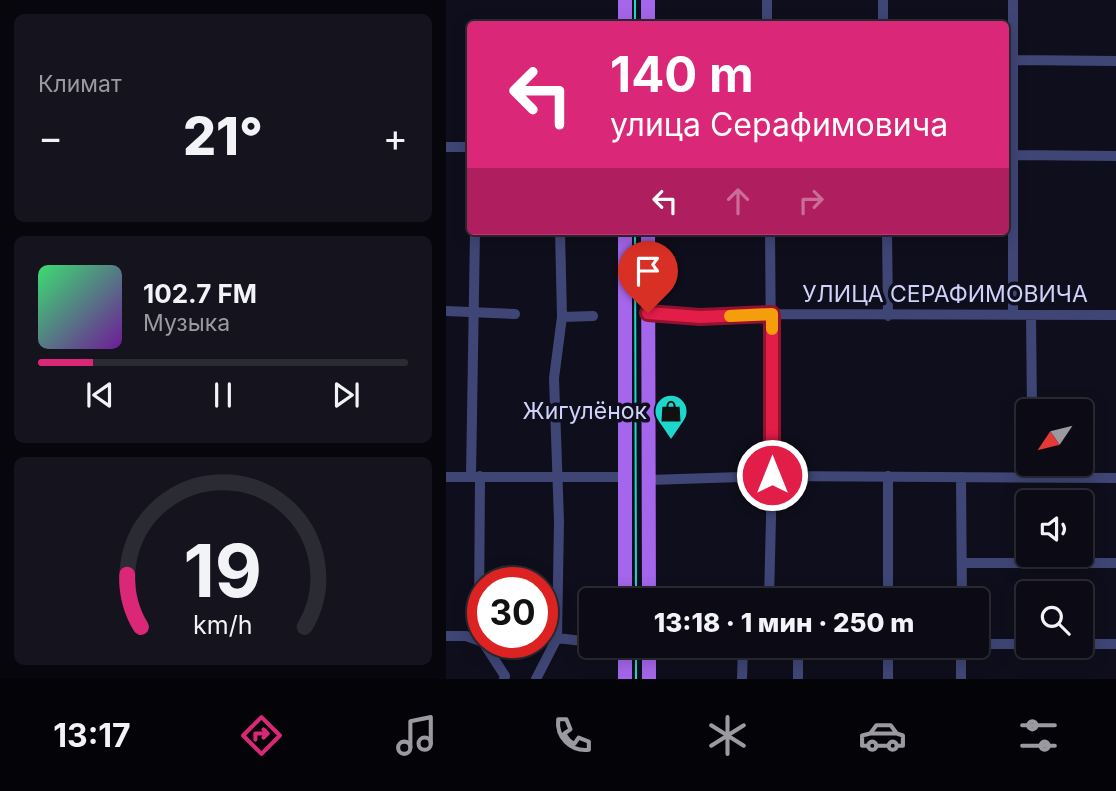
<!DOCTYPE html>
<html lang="ru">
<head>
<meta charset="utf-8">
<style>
	body { margin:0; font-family:Inter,sans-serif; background:#14131e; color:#f1f3f6; height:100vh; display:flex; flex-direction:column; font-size:26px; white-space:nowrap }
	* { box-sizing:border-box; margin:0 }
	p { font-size:23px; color:#9a9aa0 }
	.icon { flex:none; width:38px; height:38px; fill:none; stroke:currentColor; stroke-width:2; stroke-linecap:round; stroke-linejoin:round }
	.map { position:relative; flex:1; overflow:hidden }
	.panel { display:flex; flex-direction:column; gap:14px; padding:14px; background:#06060c; width:446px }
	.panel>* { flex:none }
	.hud { position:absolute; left:21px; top:21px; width:542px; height:214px; border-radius:7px; box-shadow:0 4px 18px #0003,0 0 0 2px #2b2b34; background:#db2777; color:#fff; overflow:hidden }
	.needle { width:46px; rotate:235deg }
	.tools { position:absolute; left:570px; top:399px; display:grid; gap:14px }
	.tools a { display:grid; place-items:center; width:77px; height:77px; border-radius:7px; background:#0b0a15; box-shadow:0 4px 18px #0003,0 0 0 2px #2b2b34; font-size:35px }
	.speed { position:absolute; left:21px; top:567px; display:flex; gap:14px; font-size:35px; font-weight:700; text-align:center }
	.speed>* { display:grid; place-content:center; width:91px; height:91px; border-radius:50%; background:#0b0a15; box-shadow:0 4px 18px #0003,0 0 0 2px #2b2b34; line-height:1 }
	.speed .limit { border:10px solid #d22; background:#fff; color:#111 }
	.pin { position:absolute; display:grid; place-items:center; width:60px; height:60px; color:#fff; margin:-72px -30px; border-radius:50% 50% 50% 0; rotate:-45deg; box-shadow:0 0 7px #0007 }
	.pin .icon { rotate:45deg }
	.me { position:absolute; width:77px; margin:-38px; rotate:0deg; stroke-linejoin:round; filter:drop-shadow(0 0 5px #0008) }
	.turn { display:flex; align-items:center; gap:24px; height:147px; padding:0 28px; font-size:32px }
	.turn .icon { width:91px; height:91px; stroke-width:2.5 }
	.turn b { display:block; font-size:49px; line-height:60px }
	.lanes { display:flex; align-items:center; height:66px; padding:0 28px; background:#0003; justify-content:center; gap:35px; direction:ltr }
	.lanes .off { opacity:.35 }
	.big { font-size:52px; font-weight:800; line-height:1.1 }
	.panel .card { flex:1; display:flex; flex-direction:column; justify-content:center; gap:10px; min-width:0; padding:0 24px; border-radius:10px; background:#14131e }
	.panel .dial { align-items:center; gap:0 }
	.dial svg { height:182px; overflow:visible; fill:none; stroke:#2b2b34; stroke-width:7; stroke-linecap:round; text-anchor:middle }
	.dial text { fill:#f1f3f6; stroke:none }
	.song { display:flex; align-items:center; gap:21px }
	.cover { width:84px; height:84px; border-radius:10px; background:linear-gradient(135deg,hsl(140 70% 55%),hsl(280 70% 35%)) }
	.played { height:7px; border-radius:4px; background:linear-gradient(90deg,#db2777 15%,#2b2b34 15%) }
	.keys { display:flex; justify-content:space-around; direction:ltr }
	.heat { display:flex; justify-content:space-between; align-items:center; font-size:38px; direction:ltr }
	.trip { position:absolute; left:133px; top:588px; width:410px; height:70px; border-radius:7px; background:#0b0a15; box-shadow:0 4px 18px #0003,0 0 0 2px #2b2b34; font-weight:800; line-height:70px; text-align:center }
	.menu { display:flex; height:112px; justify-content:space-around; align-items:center; background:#040408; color:#9a9aa0 }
	.menu .icon { width:49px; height:49px }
	.menu .selected { color:#db2777 }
	.menu b { font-size:32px; color:#f1f3f6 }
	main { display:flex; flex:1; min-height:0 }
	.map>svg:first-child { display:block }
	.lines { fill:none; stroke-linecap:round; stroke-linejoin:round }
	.minor { stroke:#3f4675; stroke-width:10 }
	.major { stroke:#a466ea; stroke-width:14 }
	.tram { stroke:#1ed7cc; stroke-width:2 }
	.route-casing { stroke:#92132f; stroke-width:18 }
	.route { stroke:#e11d48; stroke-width:12 }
	.slow { stroke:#f59e0b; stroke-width:12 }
	.labels { text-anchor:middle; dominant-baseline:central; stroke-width:7; stroke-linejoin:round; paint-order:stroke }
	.street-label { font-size:23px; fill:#d0d2f9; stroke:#0f0e1c }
	.poi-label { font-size:23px; fill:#d0d2f9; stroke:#0f0e1c; text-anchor:end }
</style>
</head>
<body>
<main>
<section class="panel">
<div class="card"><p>Климат</p>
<div class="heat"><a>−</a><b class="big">21°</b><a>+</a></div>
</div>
<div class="card">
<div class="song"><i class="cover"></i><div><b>102.7 FM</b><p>Музыка</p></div></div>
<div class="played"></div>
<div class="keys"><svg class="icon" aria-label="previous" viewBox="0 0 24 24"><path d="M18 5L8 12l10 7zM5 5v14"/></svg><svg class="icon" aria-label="pause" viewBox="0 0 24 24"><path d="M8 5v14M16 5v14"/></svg><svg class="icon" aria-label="next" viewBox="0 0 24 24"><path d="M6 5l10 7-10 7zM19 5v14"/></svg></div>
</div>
<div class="card dial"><svg viewBox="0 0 100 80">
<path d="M14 69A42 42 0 1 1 86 69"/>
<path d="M14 69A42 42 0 0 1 8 46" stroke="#db2777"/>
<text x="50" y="56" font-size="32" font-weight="700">19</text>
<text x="50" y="72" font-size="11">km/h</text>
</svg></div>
</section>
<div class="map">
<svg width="670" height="679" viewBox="0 0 670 679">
	<rect width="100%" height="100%" fill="#0f0e1c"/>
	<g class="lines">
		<path class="minor" d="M321,0V24
			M437,0V24
			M567,0V315
			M567,60L670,61
			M0,147H24
			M561,155L670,156
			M441,231L442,316
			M0,311L69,314
			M202,313L254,317L326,314L670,315
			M585,315L586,411
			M116,317L147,316
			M587,464V478
			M25,476L29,231
			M0,477H179
			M515,477L516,600
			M203,480L326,476L670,478
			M516,563H670
			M323,600L326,476L324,231
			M442,600V476
			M33,616L34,476
			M0,636H20L37,642
			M111,638L113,521L108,378L116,317L114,231
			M37,642L59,676L58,679
			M530,644H583
			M635,644H670
			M352,646V679
			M90,679L111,638L145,642
			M296,679L297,646
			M442,679V646
			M515,679V646"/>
		<path class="major" d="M179,0V24
			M202,0V24
			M179,231V600
			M202,231L203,600
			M203,646V679
			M179,679V646"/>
		<path class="tram" d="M189,0V24
			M189,231L190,600
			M190,646V679"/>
	</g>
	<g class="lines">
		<defs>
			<path id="route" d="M202,313L254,317L326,314V475"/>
		</defs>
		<use href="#route" class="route-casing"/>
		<use href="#route" class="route"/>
		<path class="slow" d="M284,316L326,314V329"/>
	</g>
	<defs>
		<symbol id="shop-pin" viewBox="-11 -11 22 30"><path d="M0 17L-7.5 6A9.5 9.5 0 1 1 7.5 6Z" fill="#1ed7cc" stroke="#0f0e1c"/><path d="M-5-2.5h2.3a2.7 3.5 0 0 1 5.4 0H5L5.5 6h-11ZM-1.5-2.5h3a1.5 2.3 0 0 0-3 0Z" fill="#111"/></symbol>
	</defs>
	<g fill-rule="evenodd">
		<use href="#shop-pin" x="206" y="392" width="38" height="52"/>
	</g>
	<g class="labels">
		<g class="street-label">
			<text x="499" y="294">УЛИЦА СЕРАФИМОВИЧА</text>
		</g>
		<g class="poi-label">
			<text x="201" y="411">Жигулёнок</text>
		</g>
	</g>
</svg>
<div class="tools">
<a><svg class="needle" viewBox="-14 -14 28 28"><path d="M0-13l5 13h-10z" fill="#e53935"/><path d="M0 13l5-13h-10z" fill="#9a9aa0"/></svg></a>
<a><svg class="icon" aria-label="sound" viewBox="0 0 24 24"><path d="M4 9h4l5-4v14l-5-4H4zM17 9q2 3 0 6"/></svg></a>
<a><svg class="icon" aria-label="search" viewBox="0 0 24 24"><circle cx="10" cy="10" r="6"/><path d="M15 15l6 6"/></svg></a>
</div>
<div class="speed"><div class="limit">30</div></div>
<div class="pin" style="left:202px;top:313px;background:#d93025"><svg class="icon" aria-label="arrive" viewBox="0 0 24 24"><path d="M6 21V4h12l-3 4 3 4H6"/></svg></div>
<svg class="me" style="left:326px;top:475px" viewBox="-20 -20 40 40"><circle r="17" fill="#e11d48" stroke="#fff" stroke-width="3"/><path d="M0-11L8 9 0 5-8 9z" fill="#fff"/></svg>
<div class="trip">13:18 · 1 мин · 250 m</div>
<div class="hud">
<div class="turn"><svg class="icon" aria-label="left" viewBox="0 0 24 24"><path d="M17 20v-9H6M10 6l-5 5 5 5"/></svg><div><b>140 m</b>улица Серафимовича</div></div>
<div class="lanes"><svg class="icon" aria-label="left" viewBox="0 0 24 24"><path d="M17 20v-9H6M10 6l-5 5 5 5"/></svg><svg class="icon off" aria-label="ahead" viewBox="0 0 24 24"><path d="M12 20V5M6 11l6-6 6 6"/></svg><svg class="icon off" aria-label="right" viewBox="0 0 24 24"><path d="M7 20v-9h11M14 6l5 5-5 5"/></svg></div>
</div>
</div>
</main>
<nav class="menu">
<b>13:17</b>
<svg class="icon selected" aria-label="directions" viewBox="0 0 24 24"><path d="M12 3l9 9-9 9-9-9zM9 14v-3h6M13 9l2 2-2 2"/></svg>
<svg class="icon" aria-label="music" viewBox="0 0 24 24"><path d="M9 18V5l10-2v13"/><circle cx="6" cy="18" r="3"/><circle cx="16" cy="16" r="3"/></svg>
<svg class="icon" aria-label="phone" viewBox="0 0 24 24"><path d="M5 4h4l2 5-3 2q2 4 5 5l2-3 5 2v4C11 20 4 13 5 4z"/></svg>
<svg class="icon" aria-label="climate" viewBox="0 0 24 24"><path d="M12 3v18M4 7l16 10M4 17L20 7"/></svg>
<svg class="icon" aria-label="car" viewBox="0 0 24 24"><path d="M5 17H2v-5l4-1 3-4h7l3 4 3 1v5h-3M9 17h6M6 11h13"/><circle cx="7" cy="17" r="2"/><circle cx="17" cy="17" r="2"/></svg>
<svg class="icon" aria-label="filters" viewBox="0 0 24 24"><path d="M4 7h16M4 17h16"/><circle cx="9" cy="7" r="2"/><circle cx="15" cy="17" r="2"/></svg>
</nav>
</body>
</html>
